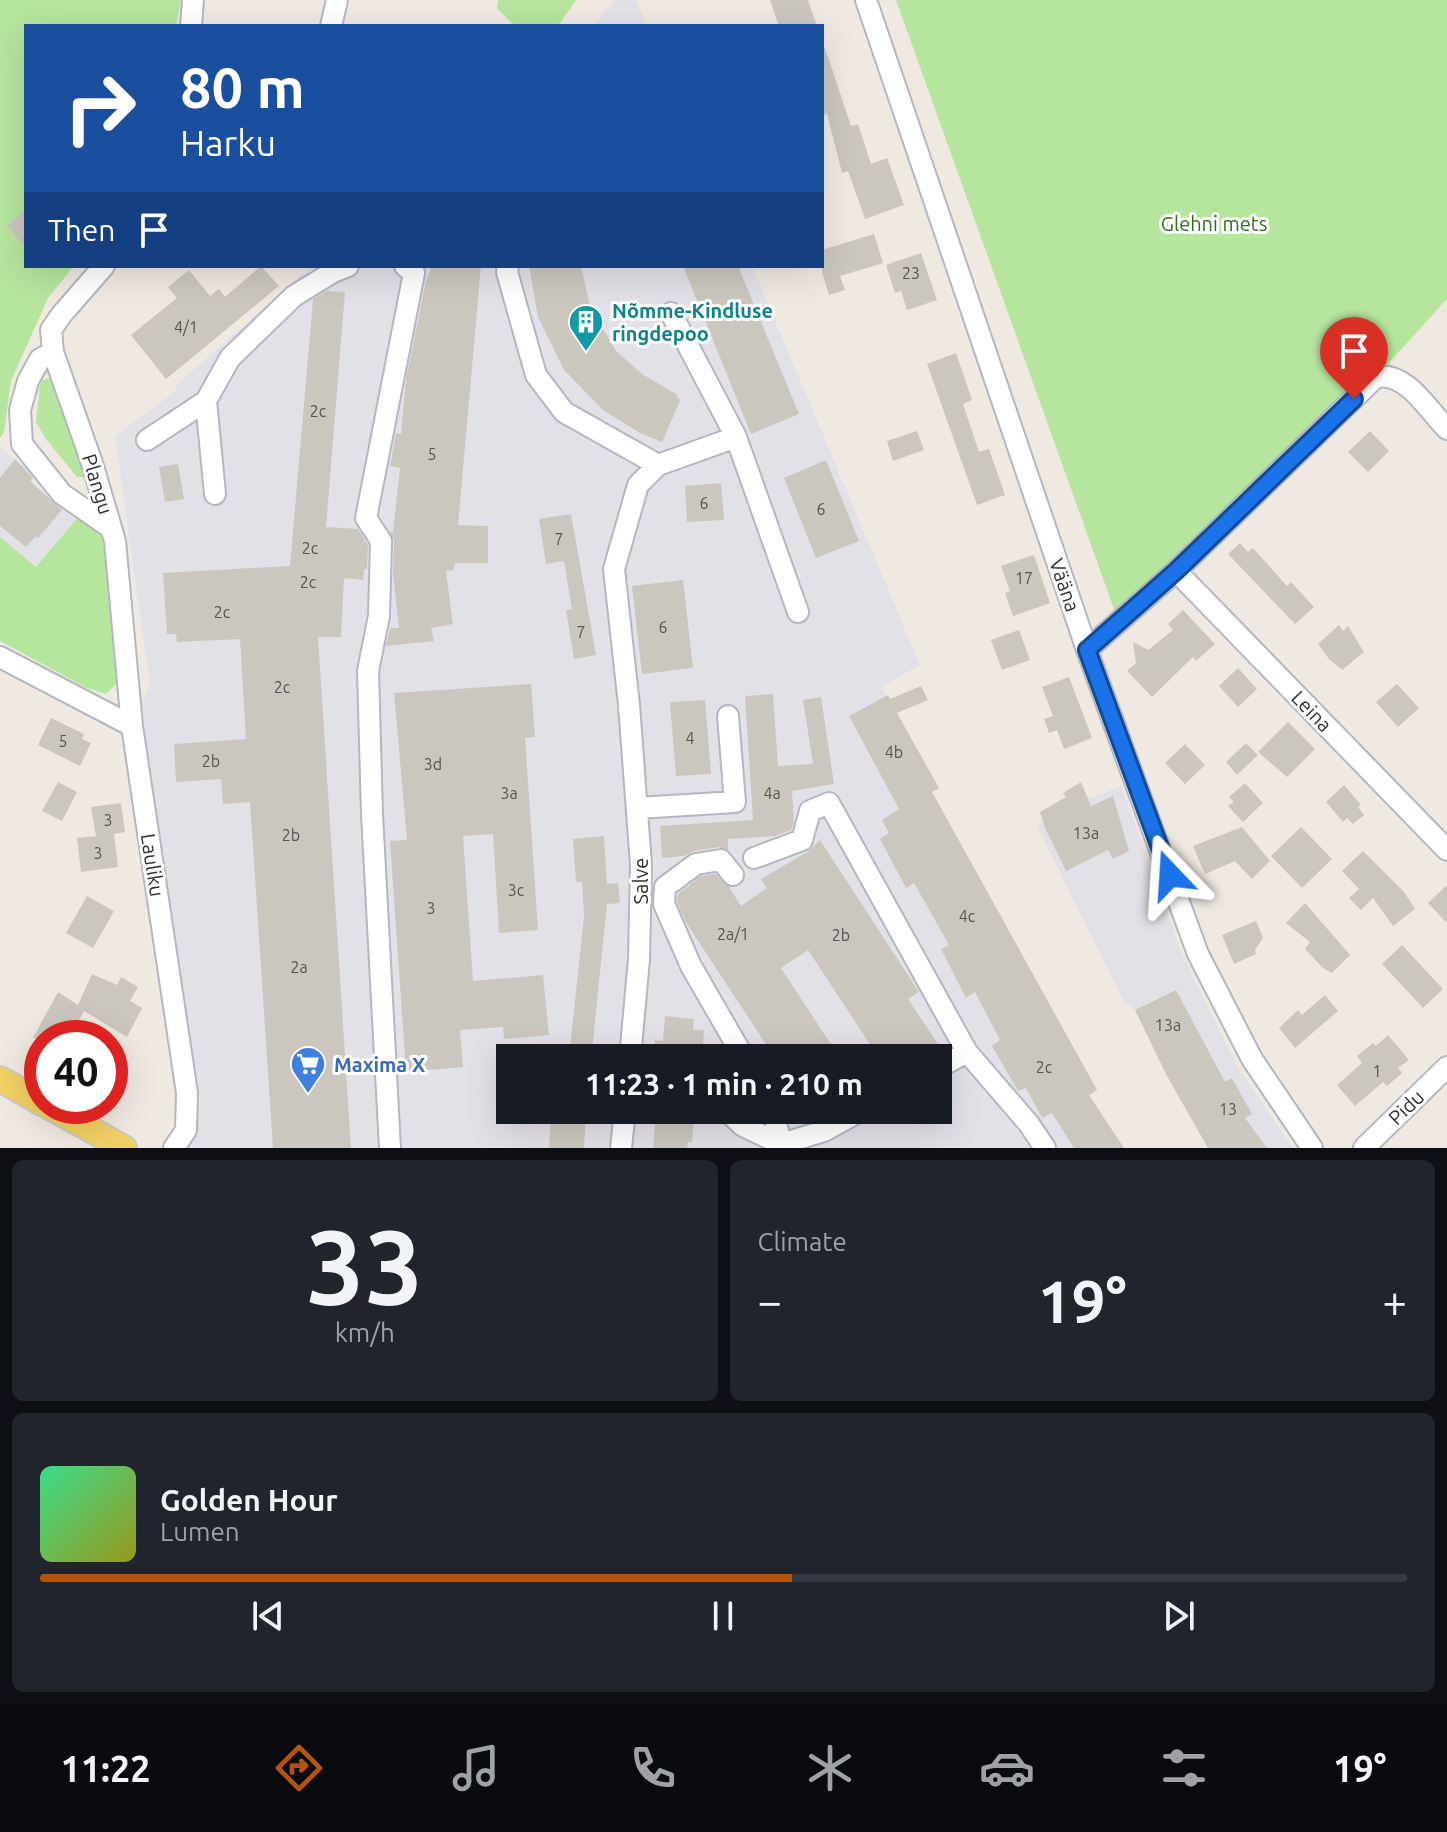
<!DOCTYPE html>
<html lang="en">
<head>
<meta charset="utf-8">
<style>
	body { margin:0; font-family:Ubuntu,sans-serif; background:#20242c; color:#f1f3f6; height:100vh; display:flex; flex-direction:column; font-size:30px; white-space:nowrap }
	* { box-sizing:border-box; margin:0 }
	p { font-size:26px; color:#9ea1a6 }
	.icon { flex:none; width:44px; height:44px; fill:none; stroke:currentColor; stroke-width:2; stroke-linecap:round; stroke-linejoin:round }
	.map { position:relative; height:1148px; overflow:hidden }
	.sheet { display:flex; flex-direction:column; gap:12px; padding:12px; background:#0d0f14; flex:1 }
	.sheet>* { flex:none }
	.hud { position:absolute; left:24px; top:24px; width:800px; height:244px; border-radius:0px; box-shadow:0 8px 32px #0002; background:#1a4fa0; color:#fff; overflow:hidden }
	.speed { position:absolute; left:24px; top:1020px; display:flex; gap:16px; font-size:40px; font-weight:700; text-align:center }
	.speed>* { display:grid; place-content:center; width:104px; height:104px; border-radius:50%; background:#171b24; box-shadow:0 8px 32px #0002; line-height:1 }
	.speed .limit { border:12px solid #d22; background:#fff; color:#111 }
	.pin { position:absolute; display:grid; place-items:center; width:68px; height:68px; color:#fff; margin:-82px -34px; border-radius:50% 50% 50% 0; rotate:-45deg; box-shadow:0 0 8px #0007 }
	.pin .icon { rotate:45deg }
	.me { position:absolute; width:88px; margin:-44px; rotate:340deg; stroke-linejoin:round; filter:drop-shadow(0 0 6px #0008) }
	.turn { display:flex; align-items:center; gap:28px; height:168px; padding:0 24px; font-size:36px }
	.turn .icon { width:104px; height:104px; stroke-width:2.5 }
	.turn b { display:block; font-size:56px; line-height:68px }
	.then { display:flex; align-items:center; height:76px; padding:0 24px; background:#0003; gap:16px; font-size:30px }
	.big { font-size:60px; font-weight:700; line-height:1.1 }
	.sheet .card { flex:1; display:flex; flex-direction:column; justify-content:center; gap:12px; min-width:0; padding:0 28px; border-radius:12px; background:#20242c }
	.sheet .dial { align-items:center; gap:0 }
	.dial b { font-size:104px; line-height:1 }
	.song { display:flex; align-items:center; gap:24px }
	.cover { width:96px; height:96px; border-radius:12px; background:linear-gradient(135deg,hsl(150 70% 55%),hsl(60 70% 35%)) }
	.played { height:8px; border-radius:4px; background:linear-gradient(90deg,#b45309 55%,#363941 55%) }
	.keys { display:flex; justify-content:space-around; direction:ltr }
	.heat { display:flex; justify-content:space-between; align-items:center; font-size:44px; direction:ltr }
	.sheet .tiles { flex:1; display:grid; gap:12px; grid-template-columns:1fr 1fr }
	.card:last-child { grid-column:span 2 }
	.trip { position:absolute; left:496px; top:1044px; width:456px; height:80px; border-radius:0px; background:#171b24; box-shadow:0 8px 32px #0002; font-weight:700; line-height:80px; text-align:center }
	.menu { display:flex; height:128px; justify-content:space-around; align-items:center; background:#090b0e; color:#9ea1a6 }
	.menu .icon { width:56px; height:56px }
	.menu .on { color:#b45309 }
	.menu b { font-size:36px; color:#f1f3f6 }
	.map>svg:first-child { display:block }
	.industrial { fill:#e3e1e8; fill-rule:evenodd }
	.green { fill:#b6e59e }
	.building { fill:#cbc7bf }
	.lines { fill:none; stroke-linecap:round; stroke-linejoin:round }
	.minor-casing { stroke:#b4b7c1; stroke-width:24 }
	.major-casing { stroke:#c9c9c9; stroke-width:28 }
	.minor { stroke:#fff; stroke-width:20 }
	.major { stroke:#f2d163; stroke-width:24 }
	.route-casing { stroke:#114b97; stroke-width:20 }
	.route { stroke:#1a73e8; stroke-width:14 }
	.labels { text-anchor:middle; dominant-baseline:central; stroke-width:6; stroke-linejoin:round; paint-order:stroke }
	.number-label { font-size:16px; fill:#555452 }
	.park-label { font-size:20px; fill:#2c6e1b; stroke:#fff }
	.culture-label { font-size:20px; font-weight:bold; fill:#0d838f; stroke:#fff; text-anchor:start }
	.street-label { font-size:20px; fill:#2e2e2e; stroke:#fff }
	.shop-label { font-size:20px; font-weight:bold; fill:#366cbe; stroke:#fff; text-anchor:start }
</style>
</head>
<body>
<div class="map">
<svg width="1447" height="1148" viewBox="0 0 1447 1148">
	<rect width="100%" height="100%" fill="#efe9e1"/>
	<path class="industrial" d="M616,0H635L647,26H592Z
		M311,266H752L920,665L881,687L939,788L932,792L1097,1090L1089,1095L1124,1148H175L186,1130L132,726L150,684L115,436L176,391L175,386ZM510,1058H938V1110H510Z
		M0,447L35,476L31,482L76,519L36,567L0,537Z
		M1121,786L1182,954L1237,1066L1293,1148H1208L1167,1076L1135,1010L1124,1002L1037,826L1088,799Z"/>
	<path class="green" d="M0,0H181L176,26H26V266H74L48,298L11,381L4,432L0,438Z
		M498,0H576L558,26H515L497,8Z
		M896,0H1447V299L1376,377L1119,623Z
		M50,378H54L87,473L83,477H77L46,439L36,422L40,385L43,380Z
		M79,516L97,524L104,543L122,678L106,694L87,688L0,641V537L36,567Z"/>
	<path class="building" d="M770,0H808L817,26H779Z
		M822,48H825L851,126L858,124L871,164L887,158L904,205L865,219L848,171L842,173L827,114L822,116Z
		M26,209V248L7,226Z
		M874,234L883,263L840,276L845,290L829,295L822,272V250Z
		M921,253L937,300L907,310L901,291L895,293L886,265Z
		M261,266L279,286L166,379L131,335L177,298L168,287L189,270L210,296L219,289L225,297Z
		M432,266H481L458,525L488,526V563H455L454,570L446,571L453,624L431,628L434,641L386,646L390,628H399L393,574L394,541L390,532H393L400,468L390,466L396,433L401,434L406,379L426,281Z
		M529,266H581L590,306L616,351L642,374L676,394L680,401L662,442L640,433L603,410L564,370L538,317Z
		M683,266H738L799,414L751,434Z
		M327,291L345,292L326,527L358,529L368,545L367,569H364L363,580L344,578L341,637H318L351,1148H273L250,802L223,804L221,779L176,782L174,744L246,739L240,639L177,642L176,634H167L163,573L290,566L313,299Z
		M956,353L972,400L963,404L979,452L989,449L1005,495L977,505L927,364Z
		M917,431L924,450L893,461L887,441Z
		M1370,431L1389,451L1368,472L1348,452Z
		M15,459L33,478L30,481L62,510L38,538L36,536L26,547L0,526V478Z
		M826,460L859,541L816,558L784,478Z
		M178,464L184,499L165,502L159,467Z
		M721,483L724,520L687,522L685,486Z
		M571,514L596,655L574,659L566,610L572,609L564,561L546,564L539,519Z
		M1240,543L1248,552L1253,548L1287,586L1291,582L1314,607L1295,624L1228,554Z
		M1034,555L1050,603L1013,616L1005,593L1010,591L1001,566Z
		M683,580L693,668L642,674L632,586Z
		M1183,610L1215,644L1196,661L1193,657L1152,697L1127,671L1136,663L1133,642L1148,650L1173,630L1168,624Z
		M1339,625L1343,631L1348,626L1364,652L1342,670L1329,659L1318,644Z
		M1019,630L1030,660L1002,670L991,640Z
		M1238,668L1257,689L1238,707L1219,686Z
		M1069,677L1092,738L1064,749L1057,730L1049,733L1044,719L1053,716L1042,687Z
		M531,684L535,737L525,738L538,930L499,933L493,834L463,836L473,981L543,975L549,1035L504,1039L503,1027L460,1030L463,1067L406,1072L390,841L407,840L394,693Z
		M1397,684L1419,708L1398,727L1376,702Z
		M921,686L928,700L897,713L939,788L932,792L1097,1090L1089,1095L1124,1148H1074L1052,1113L1042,1118L1026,1088L1018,1091L992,1046L1000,1040L975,992L966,998L941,949L949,945L914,883L906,888L880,839L889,833L882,820L899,809L849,716L888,695L890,699Z
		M773,694L778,766L813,764L803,700L821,697L834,784L792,791L794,821L791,830L775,836L728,839V850L719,847L694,851L684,856L662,858L660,826L753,820L745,696Z
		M705,700L711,774L676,776L670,702Z
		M51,718L84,734L82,739L91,743L80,766L38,745Z
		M1288,722L1315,749L1287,777L1258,752Z
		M1246,743L1258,755L1237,775L1226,762Z
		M1185,744L1205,765L1185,784L1165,763Z
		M58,782L77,792L62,821L42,811Z
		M1081,782L1091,806L1113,796L1129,851L1113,859L1108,850L1066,871L1045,828L1040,812L1066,797L1063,793Z
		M1245,783L1263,803L1243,822L1228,806L1234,802L1229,797Z
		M1344,785L1361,805L1358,807L1364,815L1353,824L1347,818L1343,822L1326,802Z
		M121,803L125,832L114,834L118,867L81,872L77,838L96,836L91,807Z
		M1242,827L1270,861L1252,879L1235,861L1205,874L1193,846Z
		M1301,827L1332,859L1302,888L1271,856Z
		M604,836L607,884L618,883L620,903L607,904L592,1051L570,1048L584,916L582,882H576L573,839Z
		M820,840L919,992L908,999L940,1047L923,1058H879L808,950L781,968L840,1058H775L685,921L677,902L678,894L701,876L716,874L729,887L741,906L767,888L761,879L807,852Z
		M1363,851L1404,892L1415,909L1393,926L1373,898L1361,910L1349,898L1359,889L1342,871Z
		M1447,885V923L1428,903Z
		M87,896L114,911L93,948L66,933Z
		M1305,903L1350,955L1332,973L1323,968L1305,949L1310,942L1286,923Z
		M1256,921L1263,938L1255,950L1256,954L1234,964L1222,935Z
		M1402,945L1443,989L1423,1008L1382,964Z
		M92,974L117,985L121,977L138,987L130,1001L142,1008L127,1037L84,1011L70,1038H33L58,992L78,1005Z
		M1176,990L1225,1082L1232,1078L1236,1085L1252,1114L1245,1118L1267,1148H1208L1167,1076L1135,1010Z
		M1325,995L1338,1011L1295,1048L1279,1028L1298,1010L1302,1015Z
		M665,1016L694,1019L693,1030H704L702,1058H654L655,1040L663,1041Z
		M1388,1035L1409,1060L1398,1068L1402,1073L1387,1086L1383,1082L1355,1106L1337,1085L1362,1063L1357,1056L1373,1043L1376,1046Z
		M551,1110H586L584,1148H549Z
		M656,1110H695L692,1142H688L687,1148H653Z"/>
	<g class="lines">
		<defs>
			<path id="minor" d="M866,0L1087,650L1198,954L1252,1059L1312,1148
				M191,26L193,0
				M331,26L337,0
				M104,266L62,314L51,330L53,352L92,463L115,541L132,726
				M508,266L507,272L536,375L564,412L658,465
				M671,313L736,437L798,612
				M53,352L40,359L28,381L20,410L22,444L62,494L111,528
				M147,440L206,401
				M215,494L206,401L230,358L294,296L333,272L348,266
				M1176,571L1447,850
				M1087,650L1176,571L1376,377C1406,371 1428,410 1447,429
				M0,657L132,726L187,1093L186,1130L174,1148
				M637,808L735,802L728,716
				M754,858L802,840L810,811L829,803L967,1052
				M733,875L721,860L696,864L665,887L664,904L691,966L744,1058
				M630,1058L639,959L641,865L629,705L614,569L638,485L658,465L736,437
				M938,1068L967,1052L1029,1124L1045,1148
				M726,1110L743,1126L781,1144L824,1131L862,1110
				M773,1110L781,1144
				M390,1148L372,814L368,671L379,616L381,541L366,518L414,273L405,266
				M621,1148L625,1110
				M1364,1148L1447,1067"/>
			<path id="major" d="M0,1079L42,1103
				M48,1106L124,1148"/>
		</defs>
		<use href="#minor" class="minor-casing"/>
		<use href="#major" class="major-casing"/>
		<use href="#minor" class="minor"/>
		<use href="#major" class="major"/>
	</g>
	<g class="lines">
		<defs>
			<path id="route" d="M1170,875L1087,650L1176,571L1354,399"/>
		</defs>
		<use href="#route" class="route-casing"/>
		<use href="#route" class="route"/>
	</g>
	<defs>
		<symbol id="building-pin" viewBox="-11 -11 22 30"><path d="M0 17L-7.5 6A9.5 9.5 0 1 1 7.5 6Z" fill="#0f9aa8" stroke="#fff"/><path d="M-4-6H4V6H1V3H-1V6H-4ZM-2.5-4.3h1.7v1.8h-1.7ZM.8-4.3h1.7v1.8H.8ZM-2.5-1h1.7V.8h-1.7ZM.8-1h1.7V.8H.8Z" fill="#fff"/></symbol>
		<symbol id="supermarket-pin" viewBox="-11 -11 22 30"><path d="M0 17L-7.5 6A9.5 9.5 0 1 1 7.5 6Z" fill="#3f7fe0" stroke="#fff"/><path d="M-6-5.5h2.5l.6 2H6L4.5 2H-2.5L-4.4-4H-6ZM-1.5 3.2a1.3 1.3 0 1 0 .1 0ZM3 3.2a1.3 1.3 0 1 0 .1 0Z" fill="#fff"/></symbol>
	</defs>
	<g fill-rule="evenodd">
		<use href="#building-pin" x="566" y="302" width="40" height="54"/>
		<use href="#supermarket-pin" x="288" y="1044" width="40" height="54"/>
	</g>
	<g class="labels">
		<g class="number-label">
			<text x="911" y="273">23</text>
			<text x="186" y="327">4/1</text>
			<text x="318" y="411">2c</text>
			<text x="432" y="454">5</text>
			<text x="704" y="503">6</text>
			<text x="821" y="509">6</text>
			<text x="559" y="539">7</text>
			<text x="310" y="548">2c</text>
			<text x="1024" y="578">17</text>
			<text x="308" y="582">2c</text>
			<text x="222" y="612">2c</text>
			<text x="663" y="627">6</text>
			<text x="581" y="632">7</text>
			<text x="282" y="687">2c</text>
			<text x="690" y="738">4</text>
			<text x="63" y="741">5</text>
			<text x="894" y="752">4b</text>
			<text x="211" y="761">2b</text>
			<text x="433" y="764">3d</text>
			<text x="509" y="793">3a</text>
			<text x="772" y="793">4a</text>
			<text x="108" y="820">3</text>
			<text x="1086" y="833">13a</text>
			<text x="291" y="835">2b</text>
			<text x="98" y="853">3</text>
			<text x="516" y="890">3c</text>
			<text x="431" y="908">3</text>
			<text x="967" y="916">4c</text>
			<text x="733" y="934">2a/1</text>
			<text x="841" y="935">2b</text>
			<text x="299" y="967">2a</text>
			<text x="1168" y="1025">13a</text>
			<text x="1044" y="1067">2c</text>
			<text x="1377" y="1071">1</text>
			<text x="1228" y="1109">13</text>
		</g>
		<g class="park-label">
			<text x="1214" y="223">Glehni mets</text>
		</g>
		<g class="culture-label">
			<text x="612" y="310">Nõmme-Kindluse<tspan x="612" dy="23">ringdepoo</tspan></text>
		</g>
		<g class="street-label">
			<text transform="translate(98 484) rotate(73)">Plangu</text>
			<text transform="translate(1065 585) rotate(71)">Vääna</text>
			<text transform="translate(1312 711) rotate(46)">Leina</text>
			<text transform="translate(153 865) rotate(81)">Lauliku</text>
			<text transform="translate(640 881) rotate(-90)">Salve</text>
			<text transform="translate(1406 1107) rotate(-44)">Pidu</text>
		</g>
		<g class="shop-label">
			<text x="334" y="1064">Maxima X</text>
		</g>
	</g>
</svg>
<div class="speed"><div class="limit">40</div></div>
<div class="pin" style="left:1354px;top:399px;background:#d93025"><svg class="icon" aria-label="arrive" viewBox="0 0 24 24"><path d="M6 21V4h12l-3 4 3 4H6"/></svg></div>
<svg class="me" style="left:1170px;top:875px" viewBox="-20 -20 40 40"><path d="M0-17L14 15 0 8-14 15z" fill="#1a73e8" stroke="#fff" stroke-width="4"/></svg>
<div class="trip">11:23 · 1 min · 210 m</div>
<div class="hud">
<div class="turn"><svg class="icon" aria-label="right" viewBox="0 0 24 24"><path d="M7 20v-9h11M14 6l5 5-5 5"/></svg><div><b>80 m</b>Harku</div></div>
<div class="then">Then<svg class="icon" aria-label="arrive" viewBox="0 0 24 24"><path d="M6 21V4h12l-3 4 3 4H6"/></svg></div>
</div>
</div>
<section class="sheet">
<div class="tiles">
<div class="card dial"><b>33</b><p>km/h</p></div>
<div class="card"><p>Climate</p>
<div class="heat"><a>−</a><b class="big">19°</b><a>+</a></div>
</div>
<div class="card">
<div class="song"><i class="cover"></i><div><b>Golden Hour</b><p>Lumen</p></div></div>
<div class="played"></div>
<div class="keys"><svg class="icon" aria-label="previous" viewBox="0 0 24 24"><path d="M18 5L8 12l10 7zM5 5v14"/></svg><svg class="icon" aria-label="pause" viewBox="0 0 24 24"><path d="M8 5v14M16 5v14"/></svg><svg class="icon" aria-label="next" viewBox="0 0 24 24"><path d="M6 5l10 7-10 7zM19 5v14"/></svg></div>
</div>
</div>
</section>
<nav class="menu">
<b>11:22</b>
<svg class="icon on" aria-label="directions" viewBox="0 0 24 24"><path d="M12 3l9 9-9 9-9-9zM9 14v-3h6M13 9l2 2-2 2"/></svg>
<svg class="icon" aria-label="music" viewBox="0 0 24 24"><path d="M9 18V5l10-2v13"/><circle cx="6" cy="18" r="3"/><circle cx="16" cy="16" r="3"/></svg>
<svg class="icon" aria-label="phone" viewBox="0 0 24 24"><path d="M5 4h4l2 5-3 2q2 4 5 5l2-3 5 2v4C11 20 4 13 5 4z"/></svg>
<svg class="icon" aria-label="climate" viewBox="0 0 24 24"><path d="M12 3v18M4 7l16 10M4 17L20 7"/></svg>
<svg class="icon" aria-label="car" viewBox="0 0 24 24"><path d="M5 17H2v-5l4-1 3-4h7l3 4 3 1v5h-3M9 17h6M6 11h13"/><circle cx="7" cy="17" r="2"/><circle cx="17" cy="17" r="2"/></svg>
<svg class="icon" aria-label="filters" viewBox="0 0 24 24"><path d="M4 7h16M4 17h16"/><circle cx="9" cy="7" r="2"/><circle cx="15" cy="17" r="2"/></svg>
<b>19°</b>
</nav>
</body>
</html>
